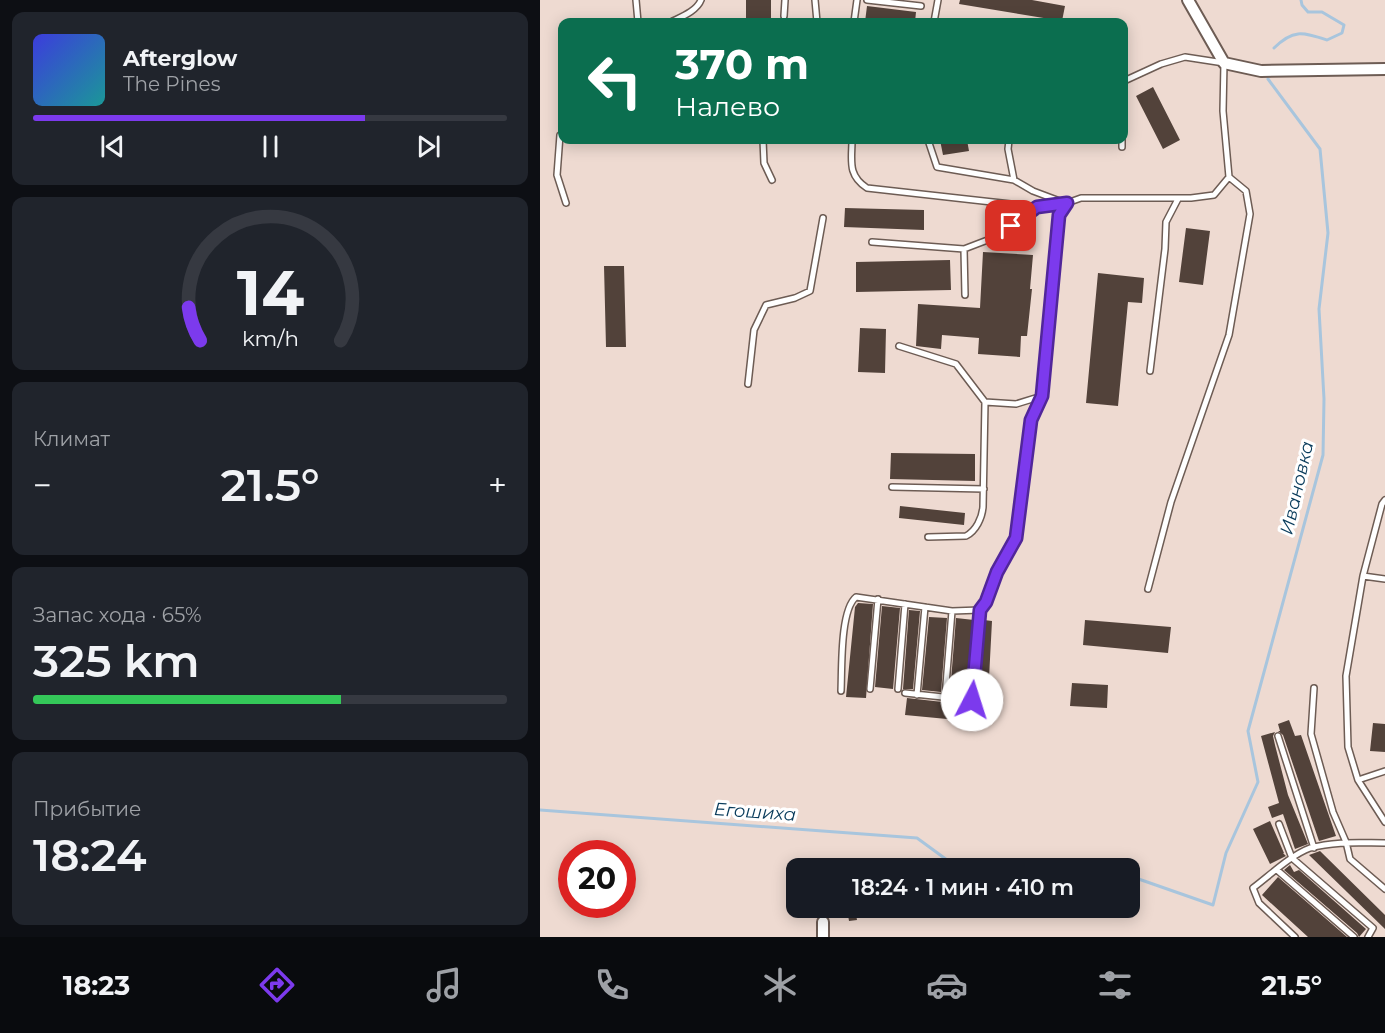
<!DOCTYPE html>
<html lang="ru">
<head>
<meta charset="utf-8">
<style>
	body { margin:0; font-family:Montserrat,sans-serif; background:#20242c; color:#f1f3f6; height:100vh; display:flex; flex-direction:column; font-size:22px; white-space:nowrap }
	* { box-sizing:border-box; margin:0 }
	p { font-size:20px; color:#9ea1a6 }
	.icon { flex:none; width:33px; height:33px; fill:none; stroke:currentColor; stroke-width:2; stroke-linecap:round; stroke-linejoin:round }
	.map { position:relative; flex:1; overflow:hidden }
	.panel { display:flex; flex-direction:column; gap:12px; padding:12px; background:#0d0f14; width:540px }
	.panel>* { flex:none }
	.guide { position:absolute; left:18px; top:18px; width:570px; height:126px; border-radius:12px; box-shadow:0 3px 15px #0003; background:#0b6e4f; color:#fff; overflow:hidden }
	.speed { position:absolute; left:18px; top:840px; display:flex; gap:12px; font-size:30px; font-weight:700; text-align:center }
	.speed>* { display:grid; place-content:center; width:78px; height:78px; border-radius:50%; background:#171b24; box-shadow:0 3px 15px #0003; line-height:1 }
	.speed .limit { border:9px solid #d22; background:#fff; color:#111 }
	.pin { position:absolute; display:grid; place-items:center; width:51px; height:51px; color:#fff; margin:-26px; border-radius:12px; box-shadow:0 3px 9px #0006 }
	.me { position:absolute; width:66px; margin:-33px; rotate:5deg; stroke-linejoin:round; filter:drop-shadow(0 0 4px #0008) }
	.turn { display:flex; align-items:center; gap:21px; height:126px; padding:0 18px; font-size:27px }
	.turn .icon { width:78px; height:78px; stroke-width:2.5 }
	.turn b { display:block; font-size:42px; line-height:51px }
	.big { font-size:45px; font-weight:600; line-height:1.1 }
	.panel .widget { flex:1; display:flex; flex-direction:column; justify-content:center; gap:9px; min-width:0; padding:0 21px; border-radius:12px; background:#20242c }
	.panel .dial { align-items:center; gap:0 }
	.dial svg { height:156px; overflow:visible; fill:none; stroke:#363941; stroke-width:7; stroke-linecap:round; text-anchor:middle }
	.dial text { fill:#f1f3f6; stroke:none }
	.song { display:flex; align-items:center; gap:18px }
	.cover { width:72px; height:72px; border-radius:9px; background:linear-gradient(135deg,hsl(240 70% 55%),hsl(180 70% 35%)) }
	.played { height:6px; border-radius:3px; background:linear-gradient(90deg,#7c3aed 70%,#363941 70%) }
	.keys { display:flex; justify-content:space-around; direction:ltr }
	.heat { display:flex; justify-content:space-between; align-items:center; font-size:33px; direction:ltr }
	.charge { height:9px; border-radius:4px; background:linear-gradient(90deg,#34c759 65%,#363941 0) }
	.trip { position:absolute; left:246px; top:858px; width:354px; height:60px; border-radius:12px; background:#171b24; box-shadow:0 3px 15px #0003; font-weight:600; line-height:60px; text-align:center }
	.tabs { display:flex; height:96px; justify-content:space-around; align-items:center; background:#090b0e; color:#9ea1a6 }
	.tabs .icon { width:42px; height:42px }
	.tabs .active { color:#7c3aed }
	.tabs b { font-size:27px; color:#f1f3f6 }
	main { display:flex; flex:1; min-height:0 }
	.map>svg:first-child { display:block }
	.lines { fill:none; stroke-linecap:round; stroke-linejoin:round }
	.stream { stroke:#a8c5dd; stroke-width:3 }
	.building { fill:#52423a }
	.lane-casing { stroke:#6d5c54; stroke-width:8 }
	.street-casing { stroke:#6d5c54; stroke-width:14 }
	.lane { stroke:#fff; stroke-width:5 }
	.street { stroke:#fff; stroke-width:10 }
	.route-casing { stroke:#51269a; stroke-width:15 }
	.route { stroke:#7c3aed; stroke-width:10 }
	.labels { text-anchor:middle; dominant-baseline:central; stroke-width:6; stroke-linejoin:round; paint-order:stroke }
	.water-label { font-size:18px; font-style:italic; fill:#083b5b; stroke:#fff }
</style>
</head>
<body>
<main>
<section class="panel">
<div class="widget">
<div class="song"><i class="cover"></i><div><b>Afterglow</b><p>The Pines</p></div></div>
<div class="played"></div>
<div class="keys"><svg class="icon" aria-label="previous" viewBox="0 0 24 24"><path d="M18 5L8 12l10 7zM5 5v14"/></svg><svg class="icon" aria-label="pause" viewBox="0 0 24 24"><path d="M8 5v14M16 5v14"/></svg><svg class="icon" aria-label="next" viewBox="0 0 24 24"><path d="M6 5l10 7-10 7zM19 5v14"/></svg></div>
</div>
<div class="widget dial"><svg viewBox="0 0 100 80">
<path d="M14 69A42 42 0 1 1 86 69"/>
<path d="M14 69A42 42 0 0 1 8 52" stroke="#7c3aed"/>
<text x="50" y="56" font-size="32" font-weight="700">14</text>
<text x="50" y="72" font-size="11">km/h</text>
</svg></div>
<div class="widget"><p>Климат</p>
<div class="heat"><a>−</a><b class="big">21.5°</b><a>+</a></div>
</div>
<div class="widget"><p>Запас хода · 65%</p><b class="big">325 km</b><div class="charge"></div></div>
<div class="widget"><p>Прибытие</p><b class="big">18:24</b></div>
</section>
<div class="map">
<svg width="845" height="937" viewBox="0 0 845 937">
	<rect width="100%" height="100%" fill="#eedad1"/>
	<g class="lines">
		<path class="stream" d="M734,48C753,29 762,32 787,40L802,33L804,25L782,12H768L762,5L761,0
			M0,810L377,838L418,868
			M451,868L552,863L568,868
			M590,876L673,905L686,853L718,782L708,731L783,455L784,399L779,309L788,233L780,149L728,79"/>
	</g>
	<path class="building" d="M206,0H231V19H206Z
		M420,0H492L525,6L522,21L419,4Z
		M327,6L376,12L375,22H325Z
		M613,87L640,140L623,149L596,96Z
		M400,140H427L429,151L403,155Z
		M305,208L384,210V230L304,227Z
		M646,228L670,231L663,285L639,282Z
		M443,252L493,255L490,289H492L487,336H481L480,357L438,354L439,338L402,335L401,349L376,346L378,304L440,308Z
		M410,260L411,290L316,292V262Z
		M64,266H84L86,347H66Z
		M558,273L604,278L602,303L588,302L578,406L546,403Z
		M320,328L346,329L345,373L318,372Z
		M351,453L435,454V481L350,479Z
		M360,506L425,513L424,525L359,518Z
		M318,603L333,604L326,698L306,697L315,607Z
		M342,606L360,608L353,689L335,687Z
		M369,610L380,611L373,689H363Z
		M389,617L407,618L401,692L382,690Z
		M416,618L434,620L428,695L410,693Z
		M444,620L452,621L448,697L437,696Z
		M545,620L631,627L628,653L543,645Z
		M532,683L568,685L567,708L530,706Z
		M367,698L447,707V711H451L449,723L365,715Z
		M749,720L755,736L761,735L796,836L779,841L743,735L738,731H740L738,724Z
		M833,723L845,724V752L830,751Z
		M735,732L733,736L735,745L748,795L768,844L755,849L743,814L732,818L728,807L739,803L721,736Z
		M730,821L744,853H743L746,856L730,864L713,829Z
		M780,851L845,915V929L769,855Z
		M750,865L754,872L759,870L826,929L819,937L817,933L744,870Z
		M738,877L807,937H768L722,895Z
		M315,908L317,920L309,921L307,909Z"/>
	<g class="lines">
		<defs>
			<path id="lane" d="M96,0L98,22
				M275,0L277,22
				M327,0L381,6
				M244,16L245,0
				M131,22C141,17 157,11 161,0
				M314,22L317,0
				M394,22L398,0
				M22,134L20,135L17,175L26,203
				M223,140L224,163L232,180
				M312,140C312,160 307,175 327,188L497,207
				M388,140L397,167L474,180L493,191L525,203
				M469,140L468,149L474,180
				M582,140V147
				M332,242L424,249L458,236L497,207L527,203L541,198H651L674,195L689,177L683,111L684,63L645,57L621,64L584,81
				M424,249L425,295
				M359,346L416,364L445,402L476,404L502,396
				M610,371L625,249L626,222L638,199
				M208,384L214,330L226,305L255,298L270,291L283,218
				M352,487L444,489
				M845,500L842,504L823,576L806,676L808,747L818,780L845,822
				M388,537L426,536C436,531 442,518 443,507L445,402
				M823,576L845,579
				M608,589L631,502L689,335L710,214L706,191L689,177
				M774,688L771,734L793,812L806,842L810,859L845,889
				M330,689L338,599
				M358,689L365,604
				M301,691C302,669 300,610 316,597L412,611L440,610L446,602L457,572L476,538L487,442L491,420L502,396L519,215L527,203
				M365,693L450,702
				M377,695L385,607
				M405,697L412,611
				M432,700L440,610
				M738,736L774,848
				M818,780L845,771
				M739,824L752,858L833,928L828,937
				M737,870L814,937
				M755,937L719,903L713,888C729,876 751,855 770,848C795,841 820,843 845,843"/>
			<path id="street" d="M648,0L684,63L721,71L845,69
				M283,937V922"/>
		</defs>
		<use href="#lane" class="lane-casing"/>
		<use href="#street" class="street-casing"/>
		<use href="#lane" class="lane"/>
		<use href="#street" class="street"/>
	</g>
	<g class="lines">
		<defs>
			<path id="route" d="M432,700L440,610L446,602L457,572L476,538L491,420L502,396L519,215L527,203L497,207L471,226"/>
		</defs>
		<use href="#route" class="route-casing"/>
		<use href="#route" class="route"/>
	</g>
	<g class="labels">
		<g class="water-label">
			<text transform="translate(757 488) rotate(-77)">Ивановка</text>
			<text transform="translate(215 812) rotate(4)">Егошиха</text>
		</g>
	</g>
</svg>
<div class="speed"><div class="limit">20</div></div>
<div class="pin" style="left:471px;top:226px;background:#d93025"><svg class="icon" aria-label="arrive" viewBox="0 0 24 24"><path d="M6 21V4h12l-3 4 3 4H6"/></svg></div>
<svg class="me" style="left:432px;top:700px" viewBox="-20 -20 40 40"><circle r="19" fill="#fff"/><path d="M0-13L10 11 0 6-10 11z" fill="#7c3aed"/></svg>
<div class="trip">18:24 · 1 мин · 410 m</div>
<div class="guide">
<div class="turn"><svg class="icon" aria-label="left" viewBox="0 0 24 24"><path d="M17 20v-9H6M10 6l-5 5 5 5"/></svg><div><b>370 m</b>Налево</div></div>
</div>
</div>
</main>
<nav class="tabs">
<b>18:23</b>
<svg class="icon active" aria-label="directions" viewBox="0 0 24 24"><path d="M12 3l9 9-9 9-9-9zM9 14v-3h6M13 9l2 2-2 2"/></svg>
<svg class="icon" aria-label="music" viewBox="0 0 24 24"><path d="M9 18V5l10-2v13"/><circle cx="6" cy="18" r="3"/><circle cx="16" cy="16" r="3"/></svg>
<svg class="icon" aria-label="phone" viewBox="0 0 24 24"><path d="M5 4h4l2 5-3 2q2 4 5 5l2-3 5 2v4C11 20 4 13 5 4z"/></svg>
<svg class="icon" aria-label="climate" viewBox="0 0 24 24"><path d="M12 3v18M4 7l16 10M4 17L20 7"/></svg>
<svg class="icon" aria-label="car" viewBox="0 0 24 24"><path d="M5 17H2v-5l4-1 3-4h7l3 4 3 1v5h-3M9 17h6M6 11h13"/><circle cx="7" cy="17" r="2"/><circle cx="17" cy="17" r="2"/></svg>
<svg class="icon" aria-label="filters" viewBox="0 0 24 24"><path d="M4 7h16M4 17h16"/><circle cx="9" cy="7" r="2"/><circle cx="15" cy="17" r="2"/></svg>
<b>21.5°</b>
</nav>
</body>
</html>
